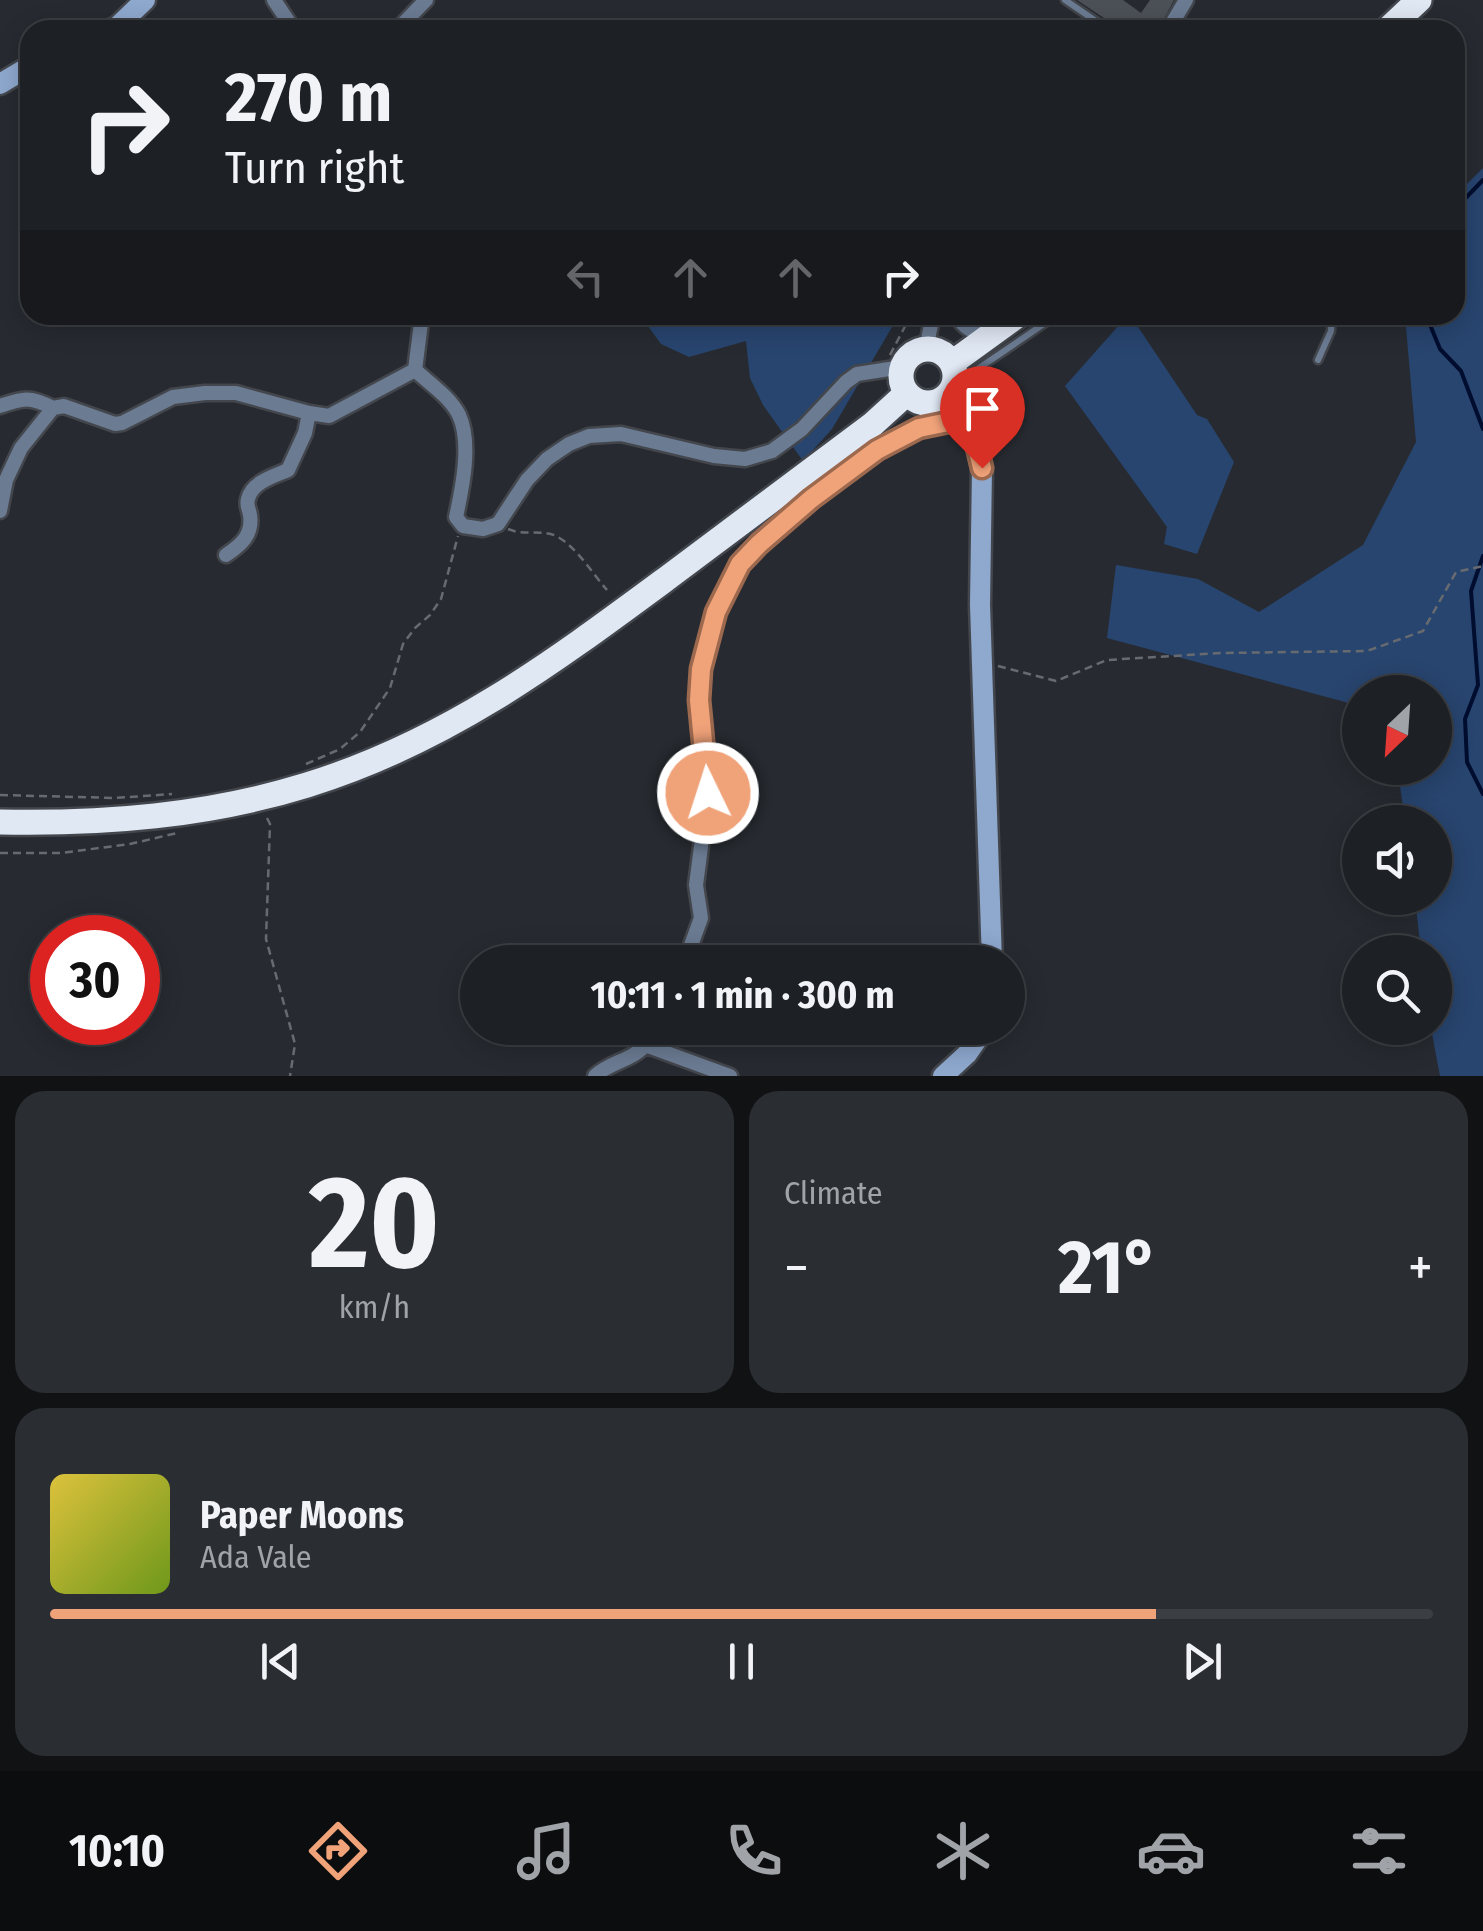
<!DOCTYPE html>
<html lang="en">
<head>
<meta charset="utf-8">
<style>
	body { margin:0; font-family:"Fira Sans Condensed",sans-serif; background:#2a2d32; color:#f1f3f6; height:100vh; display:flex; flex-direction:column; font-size:38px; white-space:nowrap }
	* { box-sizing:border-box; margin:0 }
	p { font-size:32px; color:#a0a3a7 }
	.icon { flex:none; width:55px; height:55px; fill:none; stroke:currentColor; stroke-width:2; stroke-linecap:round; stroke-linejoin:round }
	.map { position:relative; height:1076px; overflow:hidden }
	.details { display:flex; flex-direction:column; gap:15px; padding:15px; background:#101214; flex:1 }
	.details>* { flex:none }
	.top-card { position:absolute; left:20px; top:20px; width:1445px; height:305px; border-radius:30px; box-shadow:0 5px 25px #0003,0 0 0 2px #3b3e42; background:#1d2025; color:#f1f3f6; overflow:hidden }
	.needle { width:65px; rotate:205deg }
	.tools { position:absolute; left:1342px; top:675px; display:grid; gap:20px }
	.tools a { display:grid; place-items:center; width:110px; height:110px; border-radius:50%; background:#1d2025; box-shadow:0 5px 25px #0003,0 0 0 2px #3b3e42; font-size:50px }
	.speed { position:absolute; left:30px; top:915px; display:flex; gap:20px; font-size:50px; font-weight:700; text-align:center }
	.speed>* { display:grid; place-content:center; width:130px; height:130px; border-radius:50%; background:#1d2025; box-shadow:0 5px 25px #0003,0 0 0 2px #3b3e42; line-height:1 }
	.speed .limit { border:15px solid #d22; background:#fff; color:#111 }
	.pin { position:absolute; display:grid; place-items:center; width:85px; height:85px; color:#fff; margin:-102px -42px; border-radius:50% 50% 50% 0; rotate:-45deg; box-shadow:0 0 10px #0007 }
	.pin .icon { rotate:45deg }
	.me { position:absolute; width:110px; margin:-55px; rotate:356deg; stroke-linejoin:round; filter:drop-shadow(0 0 8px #0008) }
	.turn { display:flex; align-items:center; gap:35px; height:210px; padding:0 40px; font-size:45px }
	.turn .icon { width:130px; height:130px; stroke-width:2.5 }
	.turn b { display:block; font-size:70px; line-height:85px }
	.lanes { display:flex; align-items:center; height:95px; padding:0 40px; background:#0003; justify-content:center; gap:50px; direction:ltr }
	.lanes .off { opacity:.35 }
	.big { font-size:75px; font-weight:700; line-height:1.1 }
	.details .card { flex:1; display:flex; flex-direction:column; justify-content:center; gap:15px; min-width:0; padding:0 35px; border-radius:30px; background:#2a2d32 }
	.details .dial { align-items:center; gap:0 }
	.dial b { font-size:130px; line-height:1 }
	.song { display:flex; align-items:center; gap:30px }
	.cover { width:120px; height:120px; border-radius:15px; background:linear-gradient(135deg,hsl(50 70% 55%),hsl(80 70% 35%)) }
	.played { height:10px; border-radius:5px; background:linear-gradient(90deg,#f0a279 80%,#3b3e42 80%) }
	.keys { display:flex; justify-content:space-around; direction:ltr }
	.heat { display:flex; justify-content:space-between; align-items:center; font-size:55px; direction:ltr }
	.details .tiles { flex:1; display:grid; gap:15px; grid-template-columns:1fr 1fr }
	.card:last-child { grid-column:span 2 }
	.trip { position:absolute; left:460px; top:945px; width:565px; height:100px; border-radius:50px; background:#1d2025; box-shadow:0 5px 25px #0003,0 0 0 2px #3b3e42; font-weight:700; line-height:100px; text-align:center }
	.tab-bar { display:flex; height:160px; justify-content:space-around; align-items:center; background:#0c0d0f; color:#a0a3a7 }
	.tab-bar .icon { width:70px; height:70px }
	.tab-bar .current { color:#f0a279 }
	.tab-bar b { font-size:45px; color:#f1f3f6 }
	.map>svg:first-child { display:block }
	.green { fill:#28456f }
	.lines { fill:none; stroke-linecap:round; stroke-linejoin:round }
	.stream { stroke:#000d2f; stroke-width:4 }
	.building { fill:#4c5157 }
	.lane-casing { stroke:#43474d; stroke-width:11 }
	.street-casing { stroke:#43474d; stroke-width:19 }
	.secondary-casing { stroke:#43474d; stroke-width:25 }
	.highway-casing { stroke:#43474d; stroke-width:30 }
	.path { stroke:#676b70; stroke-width:2.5; stroke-dasharray:8 5; stroke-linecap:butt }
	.lane { stroke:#6b7b92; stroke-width:6 }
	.street { stroke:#6b7b92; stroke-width:14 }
	.secondary { stroke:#8ea8ce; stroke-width:20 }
	.highway { stroke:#e0e8f4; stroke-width:25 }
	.route-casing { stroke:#9c694f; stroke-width:25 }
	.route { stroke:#f0a279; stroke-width:18 }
</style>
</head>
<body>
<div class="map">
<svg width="1483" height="1076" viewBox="0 0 1483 1076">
	<rect width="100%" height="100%" fill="#272b31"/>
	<path class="green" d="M1483,168V1076H1440L1431,1028H1435V952H1421L1415,898H1435V822H1405L1400,786L1392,768H1435V692H1360V706L1107,638L1116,565L1198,579L1259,612L1363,545L1416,442L1406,327L1409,315H1455V196Z
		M640,315H891L895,322L832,429L803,461L763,405L750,378L746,341L689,357L661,344Z
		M1128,315H1130L1197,415L1207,419L1234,462L1197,554L1164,544L1167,527L1065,386Z"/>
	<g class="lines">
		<path class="stream" d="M1455,209L1483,180
			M1426,315L1440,349L1461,371L1483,429
			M1483,556L1471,591L1478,685L1465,719L1467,762L1483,794"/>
	</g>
	<path class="building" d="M1077,0H1123L1141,13L1150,0H1174L1158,30H1117L1113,24Z"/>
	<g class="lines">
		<defs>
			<path id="lane" d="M1065,0L1109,30
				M1318,360L1331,331L1332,315
				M954,385L1057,315"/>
			<path id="street" d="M274,0L294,30
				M397,30L426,0
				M1168,30L1186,0
				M957,315C963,329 974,332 988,336
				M926,349L933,315
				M415,370C429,383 450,397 459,415C472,443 462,489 456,517L463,526L483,529L498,524L527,480L547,459L569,444L589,436L621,434L714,456L745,459L772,451L802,429L846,382L857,374L902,367
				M415,370L422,315
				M0,406C23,398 30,396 53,408L64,406L115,424L122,423L173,397L205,393H236L309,413L329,416L415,370
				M0,511L6,480L21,448L53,408
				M226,555C241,545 253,535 250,515C249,508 246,506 248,499C252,482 274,476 288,470L305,433L309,413
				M685,962L701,918L696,885L708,793L699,700L701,669L707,640L727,588L740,564L759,544L811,499L877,450L919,428L963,419
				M645,1045L730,1076
				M595,1076C609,1062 634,1060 646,1044C649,1039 651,1033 653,1028"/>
			<path id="secondary" d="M110,30L117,27L145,0
				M0,84L30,66
				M947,396L976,443L982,468L980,605L992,962
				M943,1076L967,1054L985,1028"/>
			<path id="highway" d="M1387,30L1419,0
				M901 376a27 27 0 1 1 54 0a27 27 0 1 1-54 0Z
				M952,363L1018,315
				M0,822C104,824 207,816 307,785C446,742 551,664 666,579C735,527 804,476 873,424L907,393"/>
		</defs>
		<use href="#lane" class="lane-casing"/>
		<use href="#street" class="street-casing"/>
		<use href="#secondary" class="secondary-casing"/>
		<use href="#highway" class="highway-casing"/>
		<path class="path" d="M890,355L911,315
			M508,529C523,536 542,529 556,536C576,546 592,573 607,590
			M998,666L1056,681L1107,660L1221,653L1367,651L1423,631L1456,572L1483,566
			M306,764L340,749L360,732L390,688L403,644L415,628L430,615L441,599L458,536
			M0,795L115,798L172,794
			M267,818L270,824L266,939L295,1044L290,1076
			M0,853H61L130,844L177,833"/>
		<use href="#lane" class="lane"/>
		<use href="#street" class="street"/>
		<use href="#secondary" class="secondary"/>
		<use href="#highway" class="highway"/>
	</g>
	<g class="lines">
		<defs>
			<path id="route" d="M708,793L699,700L701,669L716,612L740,564L759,544L811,499L877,450L919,428L963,419L976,443L982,468"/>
		</defs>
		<use href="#route" class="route-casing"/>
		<use href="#route" class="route"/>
	</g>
</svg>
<div class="tools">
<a><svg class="needle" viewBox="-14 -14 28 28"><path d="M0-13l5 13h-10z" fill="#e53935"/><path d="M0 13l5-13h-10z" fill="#a0a3a7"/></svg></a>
<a><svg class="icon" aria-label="sound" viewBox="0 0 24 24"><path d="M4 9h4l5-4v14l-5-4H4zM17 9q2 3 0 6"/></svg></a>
<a><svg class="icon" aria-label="search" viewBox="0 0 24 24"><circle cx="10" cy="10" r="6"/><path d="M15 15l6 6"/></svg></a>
</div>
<div class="speed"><div class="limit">30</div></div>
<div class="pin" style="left:982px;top:468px;background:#d93025"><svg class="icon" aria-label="arrive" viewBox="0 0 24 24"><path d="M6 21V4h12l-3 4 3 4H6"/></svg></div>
<svg class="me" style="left:708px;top:793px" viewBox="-20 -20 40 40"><circle r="17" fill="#f0a279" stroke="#fff" stroke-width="3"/><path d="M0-11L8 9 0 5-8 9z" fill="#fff"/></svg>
<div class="trip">10:11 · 1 min · 300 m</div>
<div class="top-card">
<div class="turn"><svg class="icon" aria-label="right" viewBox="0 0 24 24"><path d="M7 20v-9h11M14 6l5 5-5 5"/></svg><div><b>270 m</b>Turn right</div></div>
<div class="lanes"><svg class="icon off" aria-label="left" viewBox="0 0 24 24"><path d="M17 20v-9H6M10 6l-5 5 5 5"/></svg><svg class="icon off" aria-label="ahead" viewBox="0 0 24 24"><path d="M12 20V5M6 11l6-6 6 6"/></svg><svg class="icon off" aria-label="ahead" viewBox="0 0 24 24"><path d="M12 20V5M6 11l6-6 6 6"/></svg><svg class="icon" aria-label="right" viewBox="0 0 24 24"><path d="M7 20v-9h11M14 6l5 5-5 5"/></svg></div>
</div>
</div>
<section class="details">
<div class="tiles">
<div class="card dial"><b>20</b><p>km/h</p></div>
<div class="card"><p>Climate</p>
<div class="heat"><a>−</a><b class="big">21°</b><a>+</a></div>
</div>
<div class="card">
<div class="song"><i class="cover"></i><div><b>Paper Moons</b><p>Ada Vale</p></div></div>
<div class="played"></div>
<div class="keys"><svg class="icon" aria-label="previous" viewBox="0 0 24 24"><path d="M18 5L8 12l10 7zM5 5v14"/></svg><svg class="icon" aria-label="pause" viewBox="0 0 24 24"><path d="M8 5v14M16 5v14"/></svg><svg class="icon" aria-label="next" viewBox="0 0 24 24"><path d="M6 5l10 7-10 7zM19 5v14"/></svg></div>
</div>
</div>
</section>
<nav class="tab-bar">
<b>10:10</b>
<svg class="icon current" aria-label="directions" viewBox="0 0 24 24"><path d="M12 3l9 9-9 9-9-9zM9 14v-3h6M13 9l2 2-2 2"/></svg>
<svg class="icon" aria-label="music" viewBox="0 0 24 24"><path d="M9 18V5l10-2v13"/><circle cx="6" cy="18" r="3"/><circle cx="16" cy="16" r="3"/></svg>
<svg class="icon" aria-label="phone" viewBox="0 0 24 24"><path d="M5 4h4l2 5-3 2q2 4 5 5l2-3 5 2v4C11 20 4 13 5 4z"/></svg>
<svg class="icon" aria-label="climate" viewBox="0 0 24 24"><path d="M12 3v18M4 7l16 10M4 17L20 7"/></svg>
<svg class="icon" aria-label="car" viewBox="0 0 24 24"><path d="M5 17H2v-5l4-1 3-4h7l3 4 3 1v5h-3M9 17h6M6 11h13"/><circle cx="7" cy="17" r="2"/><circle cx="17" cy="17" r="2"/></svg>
<svg class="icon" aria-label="filters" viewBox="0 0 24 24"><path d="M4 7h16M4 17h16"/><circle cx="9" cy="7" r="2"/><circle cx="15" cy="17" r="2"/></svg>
</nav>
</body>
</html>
